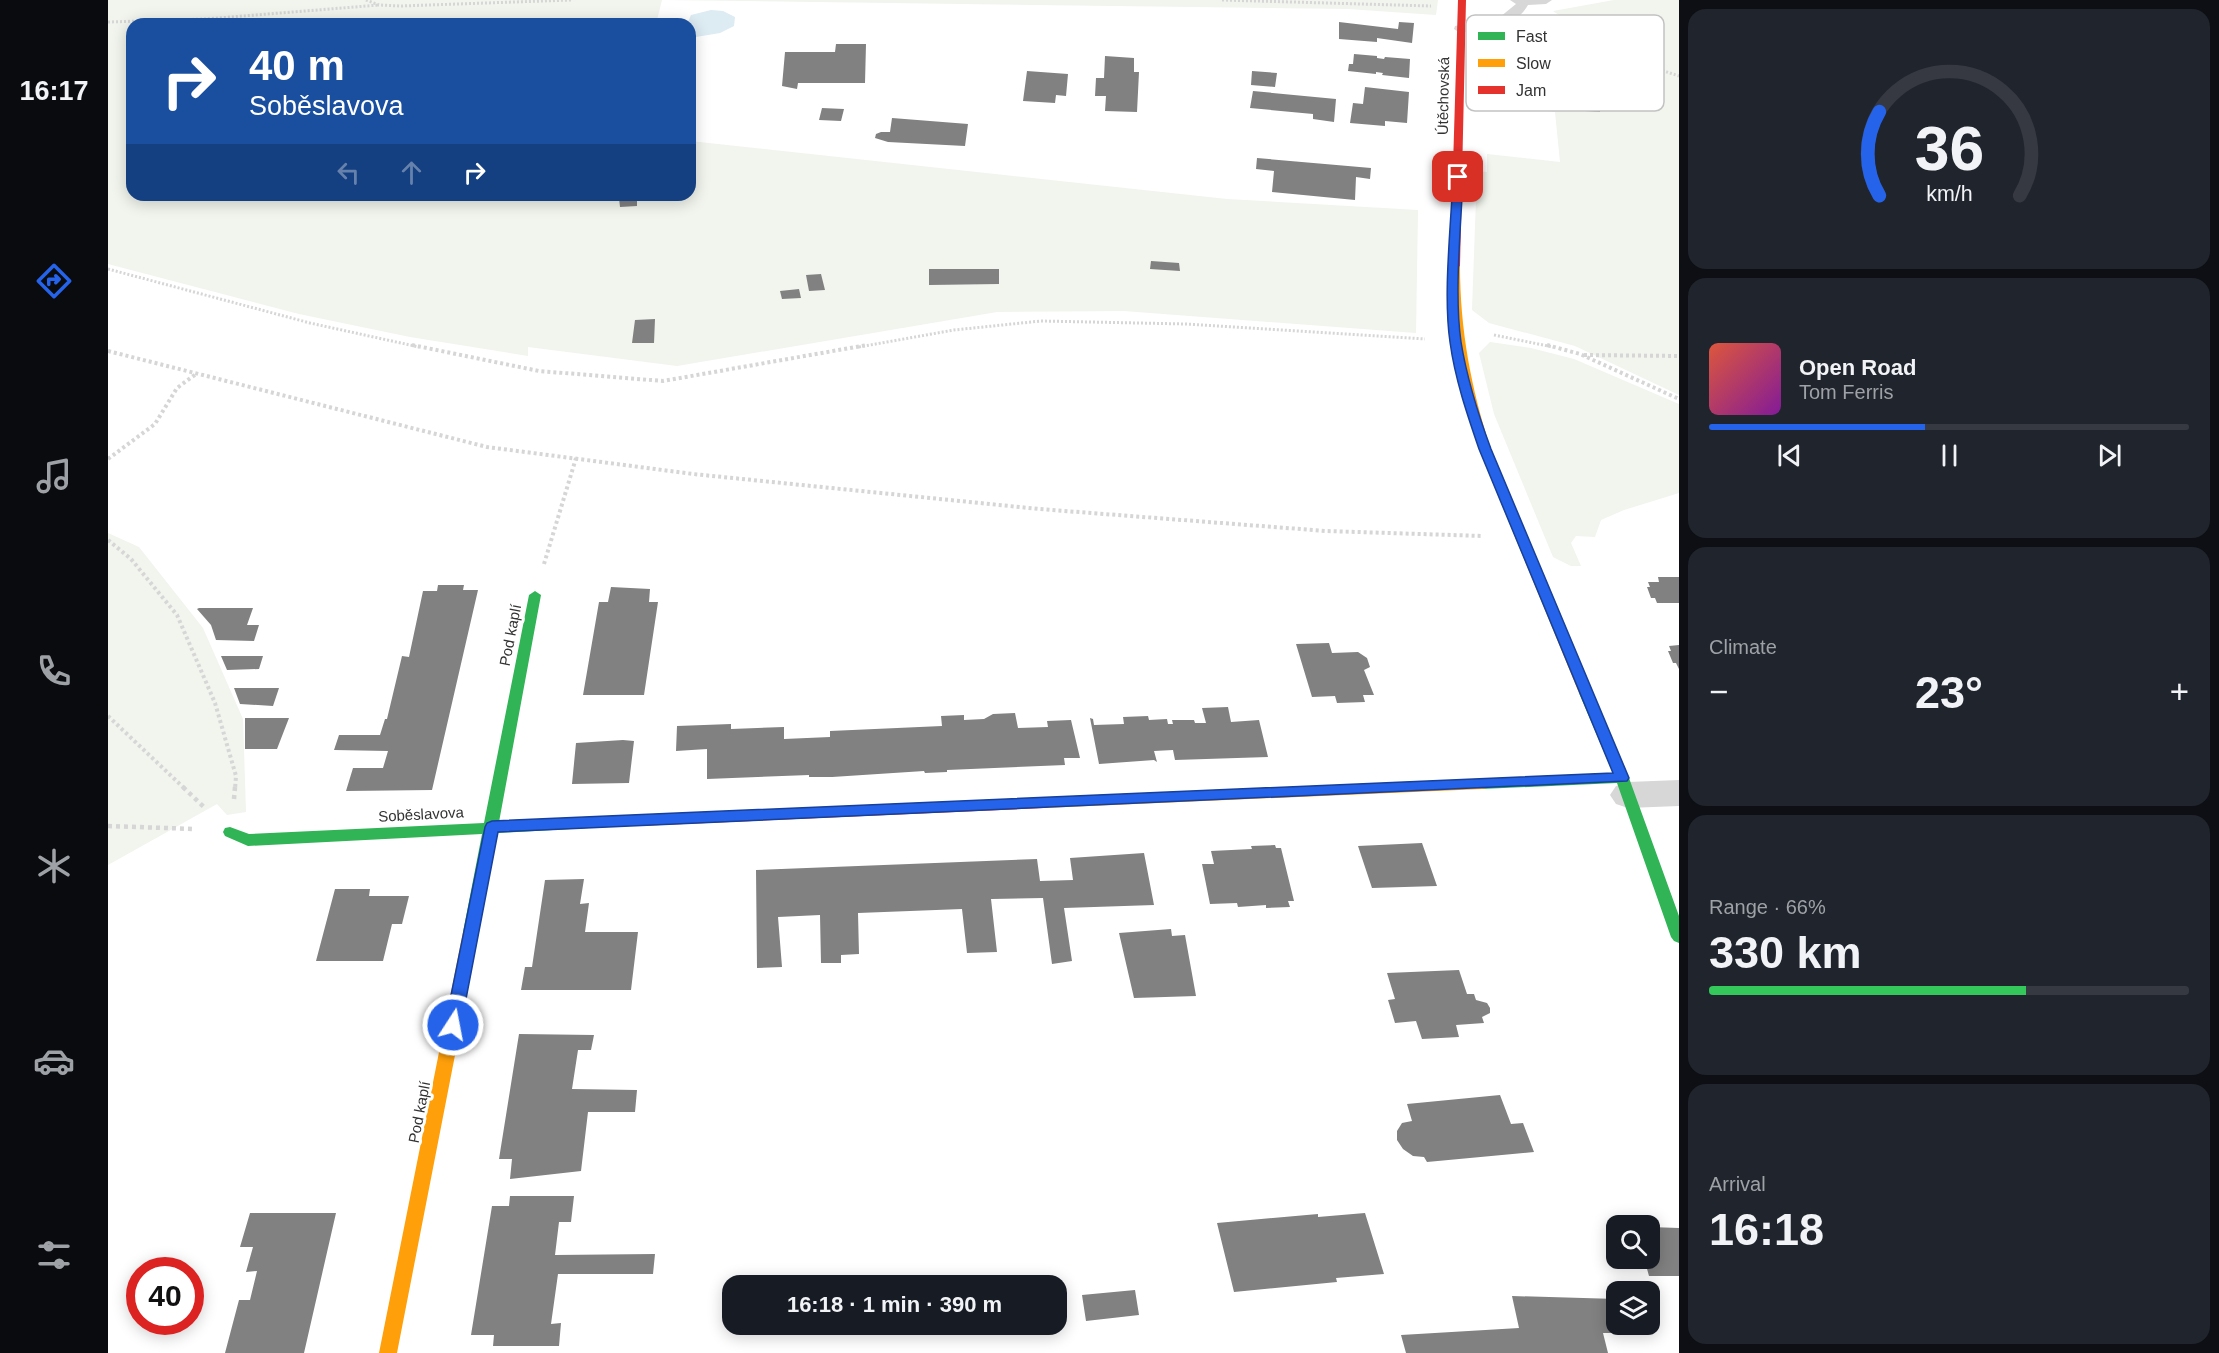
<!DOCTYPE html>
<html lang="en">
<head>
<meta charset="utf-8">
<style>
	body { margin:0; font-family:Helvetica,sans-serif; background:#20242c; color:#f1f3f6; height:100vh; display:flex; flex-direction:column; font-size:22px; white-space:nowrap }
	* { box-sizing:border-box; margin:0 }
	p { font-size:20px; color:#9ea1a6 }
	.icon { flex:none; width:33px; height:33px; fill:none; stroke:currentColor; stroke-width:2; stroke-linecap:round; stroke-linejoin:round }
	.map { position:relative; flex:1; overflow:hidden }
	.details { display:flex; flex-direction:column; gap:9px; padding:9px; background:#0d0f14; width:540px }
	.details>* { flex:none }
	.guide { position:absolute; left:18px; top:18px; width:570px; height:183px; border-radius:18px; box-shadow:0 3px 15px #0003; background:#1a4fa0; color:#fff; overflow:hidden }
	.buttons { position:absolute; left:1498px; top:1215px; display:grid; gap:12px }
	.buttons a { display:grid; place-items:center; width:54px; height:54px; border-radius:12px; background:#171b24; box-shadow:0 3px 15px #0003; font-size:30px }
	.speed { position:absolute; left:18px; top:1257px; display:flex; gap:12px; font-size:30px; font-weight:700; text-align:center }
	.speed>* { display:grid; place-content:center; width:78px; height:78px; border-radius:50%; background:#171b24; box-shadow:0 3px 15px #0003; line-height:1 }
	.speed .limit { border:9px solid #d22; background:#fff; color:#111 }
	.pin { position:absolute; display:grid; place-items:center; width:51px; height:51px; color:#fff; margin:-26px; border-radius:12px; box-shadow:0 3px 9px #0006 }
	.me { position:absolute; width:66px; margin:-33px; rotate:11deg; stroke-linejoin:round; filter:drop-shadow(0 0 4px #0008) }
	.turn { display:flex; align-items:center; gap:21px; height:126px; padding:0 24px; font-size:27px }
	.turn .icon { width:78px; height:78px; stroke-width:2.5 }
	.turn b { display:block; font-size:42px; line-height:51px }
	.lanes { display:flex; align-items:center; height:57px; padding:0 24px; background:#0003; justify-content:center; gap:30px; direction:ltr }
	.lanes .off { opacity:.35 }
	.big { font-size:45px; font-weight:800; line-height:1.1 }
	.details .card { flex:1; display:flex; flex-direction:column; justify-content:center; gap:9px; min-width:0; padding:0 21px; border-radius:18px; background:#20242c }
	.details .dial { align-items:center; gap:0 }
	.dial svg { height:156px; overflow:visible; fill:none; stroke:#363941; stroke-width:7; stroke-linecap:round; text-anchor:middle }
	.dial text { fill:#f1f3f6; stroke:none }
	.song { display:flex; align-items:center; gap:18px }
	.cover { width:72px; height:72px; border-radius:9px; background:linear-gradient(135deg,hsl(10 70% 55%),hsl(290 70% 35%)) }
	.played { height:6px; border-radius:3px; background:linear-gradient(90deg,#2563eb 45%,#363941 45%) }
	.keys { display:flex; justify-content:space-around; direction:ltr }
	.heat { display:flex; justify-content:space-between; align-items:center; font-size:33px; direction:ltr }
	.charge { height:9px; border-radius:4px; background:linear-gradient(90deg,#34c759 66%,#363941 0) }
	.trip { position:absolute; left:614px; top:1275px; width:345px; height:60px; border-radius:18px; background:#171b24; box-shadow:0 3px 15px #0003; font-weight:800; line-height:60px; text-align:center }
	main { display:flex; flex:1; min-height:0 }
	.tabs { display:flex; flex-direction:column; width:108px; justify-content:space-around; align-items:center; background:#090b0e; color:#9ea1a6 }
	.tabs .icon { width:42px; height:42px }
	.tabs .on { color:#2563eb }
	.tabs b { font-size:27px; color:#f1f3f6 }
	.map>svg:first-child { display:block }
	.green { fill:#f1f5ed }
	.water { fill:#ddebf3 }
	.building { fill:#818181 }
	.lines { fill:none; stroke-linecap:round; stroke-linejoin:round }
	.path-far2 { stroke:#d6d6d6; stroke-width:3; stroke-dasharray:2 2; stroke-linecap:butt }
	.path-far1 { stroke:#d6d6d6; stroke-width:4; stroke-dasharray:3 3; stroke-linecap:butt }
	.path { stroke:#d6d6d6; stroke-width:4.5; stroke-dasharray:4 4; stroke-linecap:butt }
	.lane { fill:#d7d7d7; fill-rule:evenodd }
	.street { fill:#d7d7d7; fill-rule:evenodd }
	.fast { fill:#30b455; fill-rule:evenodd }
	.slow { fill:#ff9f0a; fill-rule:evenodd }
	.jam { fill:#e5322d; fill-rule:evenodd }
	.route { fill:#2563eb; stroke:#184099; stroke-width:1.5 }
	.labels { text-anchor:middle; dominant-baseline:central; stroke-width:6; stroke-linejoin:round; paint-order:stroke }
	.street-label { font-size:15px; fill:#333; stroke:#fff }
	.key { fill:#fff; stroke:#c2c2c2; stroke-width:1.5 }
	.key-label { font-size:16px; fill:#333 }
</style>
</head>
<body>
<main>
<nav class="tabs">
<b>16:17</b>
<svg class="icon on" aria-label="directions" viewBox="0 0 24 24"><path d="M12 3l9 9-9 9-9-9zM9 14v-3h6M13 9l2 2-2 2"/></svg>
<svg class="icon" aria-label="music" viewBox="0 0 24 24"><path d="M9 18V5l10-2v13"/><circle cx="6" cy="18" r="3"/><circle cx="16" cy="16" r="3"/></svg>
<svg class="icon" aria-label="phone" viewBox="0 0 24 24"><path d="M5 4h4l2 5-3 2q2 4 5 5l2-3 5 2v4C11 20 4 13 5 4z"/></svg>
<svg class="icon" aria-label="climate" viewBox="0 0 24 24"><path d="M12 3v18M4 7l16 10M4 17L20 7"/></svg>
<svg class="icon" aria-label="car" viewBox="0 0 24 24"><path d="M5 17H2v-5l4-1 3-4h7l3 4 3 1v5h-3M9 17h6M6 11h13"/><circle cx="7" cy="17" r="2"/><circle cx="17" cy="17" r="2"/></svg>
<svg class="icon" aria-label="filters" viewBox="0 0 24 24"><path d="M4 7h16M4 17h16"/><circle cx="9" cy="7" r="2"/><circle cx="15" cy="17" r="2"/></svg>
</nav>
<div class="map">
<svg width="1571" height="1353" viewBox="0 0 1571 1353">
	<rect width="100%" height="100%" fill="#fff"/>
	<path class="green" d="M0,0H1330L1328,15L1240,9L554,0L548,24H24V195H582V141L1119,199L1310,210L1308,333L1016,311L889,312L569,366L420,347V356L302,337L191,314L0,264Z
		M1506,0H1571V395L1467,346L1381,323L1364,310L1369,171L1379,172V154L1452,162L1447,112L1377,104L1375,32L1395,30L1410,41L1456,46L1475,32L1445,11Z
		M1382,342L1423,348L1466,359L1571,404V493L1516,510L1493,520L1487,537L1468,536L1463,543L1473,566H1463L1445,557L1386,414L1371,353Z
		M0,533L31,547L95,628L135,719L138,812L119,815L109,804L0,865Z"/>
	<path class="water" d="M603,10L615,11L627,17L626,26L612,33L582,38V24H579L583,15Z"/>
	<path class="building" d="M1231,22L1290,29L1291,22L1306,23L1304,43L1269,38V42L1231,39Z
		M728,44H758L757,83H690L689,89L674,86L677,52H727Z
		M1246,54L1269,56V58L1276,59L1277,57L1302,59L1301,78L1274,75L1275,73L1268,72V74L1240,71L1241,64H1245Z
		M997,56L1026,58V72H1031L1029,112L997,111L998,96H987L988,78H996Z
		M919,71L960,74L958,96L948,95L947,103L915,101Z
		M1144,71L1169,73L1167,87L1143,85Z
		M1257,87L1301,92L1299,123L1277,121V126L1242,123L1245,103L1255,104Z
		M1145,91L1228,99L1226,122L1205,119V114L1142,108Z
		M1477,103L1492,105V112L1477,111Z
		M714,108L736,109L733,121L711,120Z
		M784,118L860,124L857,146L780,142L767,138L768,134L773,132H782Z
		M1149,158L1263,168L1262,179L1248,177L1247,200L1164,192L1166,171L1148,169Z
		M529,197V206L512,207L511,198Z
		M1043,261L1071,263L1072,271L1042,269Z
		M821,269H891V284L821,285Z
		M713,274L717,290L701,291L698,275Z
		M691,289L693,298L674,299L672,291Z
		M547,319L546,343H524L527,320Z
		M1550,577H1571V603H1549L1547,598H1543L1539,587H1542L1540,582H1551Z
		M330,585H356L355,590H370L324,790L238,791L245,768H275L280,751L226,750L231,735H272L277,719H279L294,656L301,657L315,591H329Z
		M503,587L542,589L541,602H550L536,695H475L491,602H500Z
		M91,608H145L139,625H151L146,641L108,640L103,625L89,609Z
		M1221,643L1224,653L1250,652L1259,658L1262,667L1256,670L1266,695H1255L1257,702L1229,703L1227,696L1204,697L1188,644Z
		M1571,645V669L1568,663H1565L1560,651H1563L1561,646Z
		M113,656H155L151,669L119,670Z
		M126,688H171L165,706L132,704Z
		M1120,707L1123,722L1151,720L1160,757L1067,760L1065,750L1046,751L1049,762L1046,760L991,764L982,718L985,719L986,725L1016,724L1015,717L1040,716L1041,720L1059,719L1060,724H1065L1064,720H1086L1087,723H1098L1094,708Z
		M907,713L910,728L940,727L939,721L963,720L972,758H956L957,765L839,770V772L817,773L816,771L724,777H701V775L599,779V749L568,751L569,726L623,724V729L676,727V739L722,737V731L834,726L833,716L856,715V720L876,719L885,714Z
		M137,718H181L169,749H137Z
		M515,740L526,741L521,783L464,784L468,743Z
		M1314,843L1329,886L1264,888L1250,846Z
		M1167,845L1168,848H1173L1186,901H1180L1182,907L1158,908V905L1130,907L1129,903L1102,904L1094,864H1106L1103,851L1144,849L1143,846Z
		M1036,853L1046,905L956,908L964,961L944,964L935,898L883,899L889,952L859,953L854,909L750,913L751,954L733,955V963H713L712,915L670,917L674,967L649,968L648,870L929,859L932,881L965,880L962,858Z
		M476,879L472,904L481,903L477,932H530L523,990H413L417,967H424L437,880Z
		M227,889H262L261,896H301L294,924H284L275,961H208Z
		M1063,929L1064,936L1077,935L1088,996L1026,998L1011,933Z
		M1351,970L1359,994H1366L1368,1000L1379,1003L1382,1008V1013L1374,1017L1376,1023L1348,1025L1351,1037L1314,1039L1308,1021L1287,1023L1280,1000L1287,999L1279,973Z
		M411,1034L486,1035L483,1050H470L464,1089L529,1090L527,1112H480L473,1171L402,1179L404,1159H391Z
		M1392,1095L1403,1124L1415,1123L1426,1152L1319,1162L1316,1157L1305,1156L1295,1149L1289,1140V1131L1294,1123L1304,1121L1299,1104Z
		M402,1196H466L463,1222H451L447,1255L547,1254L545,1274H450L443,1324L453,1323L451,1346H385L386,1335H363L384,1206H401Z
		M142,1213H228L196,1353H117L131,1300H142L149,1271L138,1272L145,1247H132Z
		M1257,1213L1276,1274L1228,1278L1229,1282L1126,1292L1109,1223L1210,1214V1217Z
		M1542,1227L1571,1228V1276H1541L1536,1258H1542Z
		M1027,1290L1031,1315L978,1321L974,1295Z
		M1404,1296L1509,1299V1324H1543L1544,1328H1505L1506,1333H1495L1500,1353H1298L1293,1335L1411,1328Z"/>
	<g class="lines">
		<path class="path-far2" d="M258,0L271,5L293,6L463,0
			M1114,0L1323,6
			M0,22L98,19L271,5
			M1429,29L1571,76
			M0,269L202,323L311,347
			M1386,335L1445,347
			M751,347L846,330L933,321L1078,324L1317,339"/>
		<path class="path-far1" d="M304,345L431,371L555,381L759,345
			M1439,345L1472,354L1571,399
			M0,351L379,447L585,474L931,509L1218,531L1375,536
			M1476,355L1571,356
			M0,459L47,424L69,388L88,374
			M0,540L23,559L69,615L107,703L128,776L127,789
			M436,564L468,458
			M0,716L77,789"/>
		<path class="path" d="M75,787L98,809
			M126,799L127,787
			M0,826L86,829"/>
		<path class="lane" d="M1402,0H1444L1438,4L1420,5C1406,29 1377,29 1352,33L1346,29L1347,26L1392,17L1408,4Z"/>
		<path class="street" d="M1571,780V806L1520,808L1508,804L1502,795L1508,786L1520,782Z"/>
		<path class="fast" d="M427,591L433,595L391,822L530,816L535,817L537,821L535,825L389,833L371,932L368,936L363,938L358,936L355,932L374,834L140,846L117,836L115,832L117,828L122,827L141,834L376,823L421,595Z
			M1478,688L1485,693L1521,778L1571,916V943L1566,941L1563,937L1509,783L1374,789L1369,788L1367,784L1369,780L1374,779L1505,773L1471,693Z"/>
		<path class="slow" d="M1347,263L1352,266C1352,329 1363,389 1383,449L1485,693L1483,696L1478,698L1471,693L1371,449C1352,389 1341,329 1342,266Z
			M1374,779L1379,780L1381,784L1379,788L1374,789L936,808L931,807L929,803L931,799L936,798Z
			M363,926L368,928L371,932L289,1353H271L355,932L358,928Z"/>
		<path class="jam" d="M1350,0H1358L1352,266L1347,269L1342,266Z
			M936,798L941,799L943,803L941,807L936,808L530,826L525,825L523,821L525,817L530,816Z"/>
	</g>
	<path class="route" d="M1350,174L1355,177C1353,227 1346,294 1353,342C1359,379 1370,414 1383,449L1521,778L1519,781L390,832L353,1025L351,1030L345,1032L339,1030L337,1025L377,827L379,823L384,821L1505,773L1371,449C1359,414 1347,379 1342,342C1335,294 1343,227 1345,177Z"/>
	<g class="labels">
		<g class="street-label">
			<text transform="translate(1335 96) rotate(-89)">Útěchovská</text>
			<text transform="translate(402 635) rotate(-79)">Pod kaplí</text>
			<text transform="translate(313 814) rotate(-3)">Soběslavova</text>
			<text transform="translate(311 1112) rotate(-79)">Pod kaplí</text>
		</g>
	</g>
	<rect x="1358" y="15" width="198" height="96" rx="9" class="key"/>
	<rect x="1370" y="32" width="27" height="8" fill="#30b455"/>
	<rect x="1370" y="59" width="27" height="8" fill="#ff9f0a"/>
	<rect x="1370" y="86" width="27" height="8" fill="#e5322d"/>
	<g class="key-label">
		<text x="1408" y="42">Fast</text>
		<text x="1408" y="69">Slow</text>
		<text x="1408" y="96">Jam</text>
	</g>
</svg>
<div class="buttons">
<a><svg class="icon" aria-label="search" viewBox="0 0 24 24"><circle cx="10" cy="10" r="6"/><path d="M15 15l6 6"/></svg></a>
<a><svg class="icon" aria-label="layers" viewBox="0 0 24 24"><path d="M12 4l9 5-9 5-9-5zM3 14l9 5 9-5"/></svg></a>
</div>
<div class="speed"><div class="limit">40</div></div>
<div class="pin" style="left:1350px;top:177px;background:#d93025"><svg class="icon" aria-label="arrive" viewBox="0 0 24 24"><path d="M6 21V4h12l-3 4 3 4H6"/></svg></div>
<svg class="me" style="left:345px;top:1025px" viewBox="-20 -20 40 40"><circle r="17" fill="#2563eb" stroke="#fff" stroke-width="3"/><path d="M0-11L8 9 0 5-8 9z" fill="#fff"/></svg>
<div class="trip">16:18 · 1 min · 390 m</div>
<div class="guide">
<div class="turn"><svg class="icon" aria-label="right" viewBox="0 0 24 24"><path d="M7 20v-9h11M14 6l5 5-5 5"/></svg><div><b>40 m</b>Soběslavova</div></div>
<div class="lanes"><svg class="icon off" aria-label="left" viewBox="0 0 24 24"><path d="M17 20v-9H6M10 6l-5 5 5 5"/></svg><svg class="icon off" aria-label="ahead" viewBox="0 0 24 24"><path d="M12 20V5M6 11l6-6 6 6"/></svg><svg class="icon" aria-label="right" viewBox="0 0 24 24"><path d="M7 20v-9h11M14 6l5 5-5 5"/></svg></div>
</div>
</div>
<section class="details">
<div class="card dial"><svg viewBox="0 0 100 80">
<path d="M14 69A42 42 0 1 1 86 69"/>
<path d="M14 69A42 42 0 0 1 14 26" stroke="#2563eb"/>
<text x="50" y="56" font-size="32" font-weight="700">36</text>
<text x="50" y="72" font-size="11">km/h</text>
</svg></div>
<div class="card">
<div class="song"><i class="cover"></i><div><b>Open Road</b><p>Tom Ferris</p></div></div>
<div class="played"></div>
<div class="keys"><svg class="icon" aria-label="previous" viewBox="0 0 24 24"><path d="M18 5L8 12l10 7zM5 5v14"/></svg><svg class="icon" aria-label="pause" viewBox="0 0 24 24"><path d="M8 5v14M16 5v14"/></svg><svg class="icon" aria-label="next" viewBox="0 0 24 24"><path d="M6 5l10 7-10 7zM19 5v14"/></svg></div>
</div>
<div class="card"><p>Climate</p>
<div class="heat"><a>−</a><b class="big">23°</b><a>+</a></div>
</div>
<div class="card"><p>Range · 66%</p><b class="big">330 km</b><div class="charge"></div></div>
<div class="card"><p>Arrival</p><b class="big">16:18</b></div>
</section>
</main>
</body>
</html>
